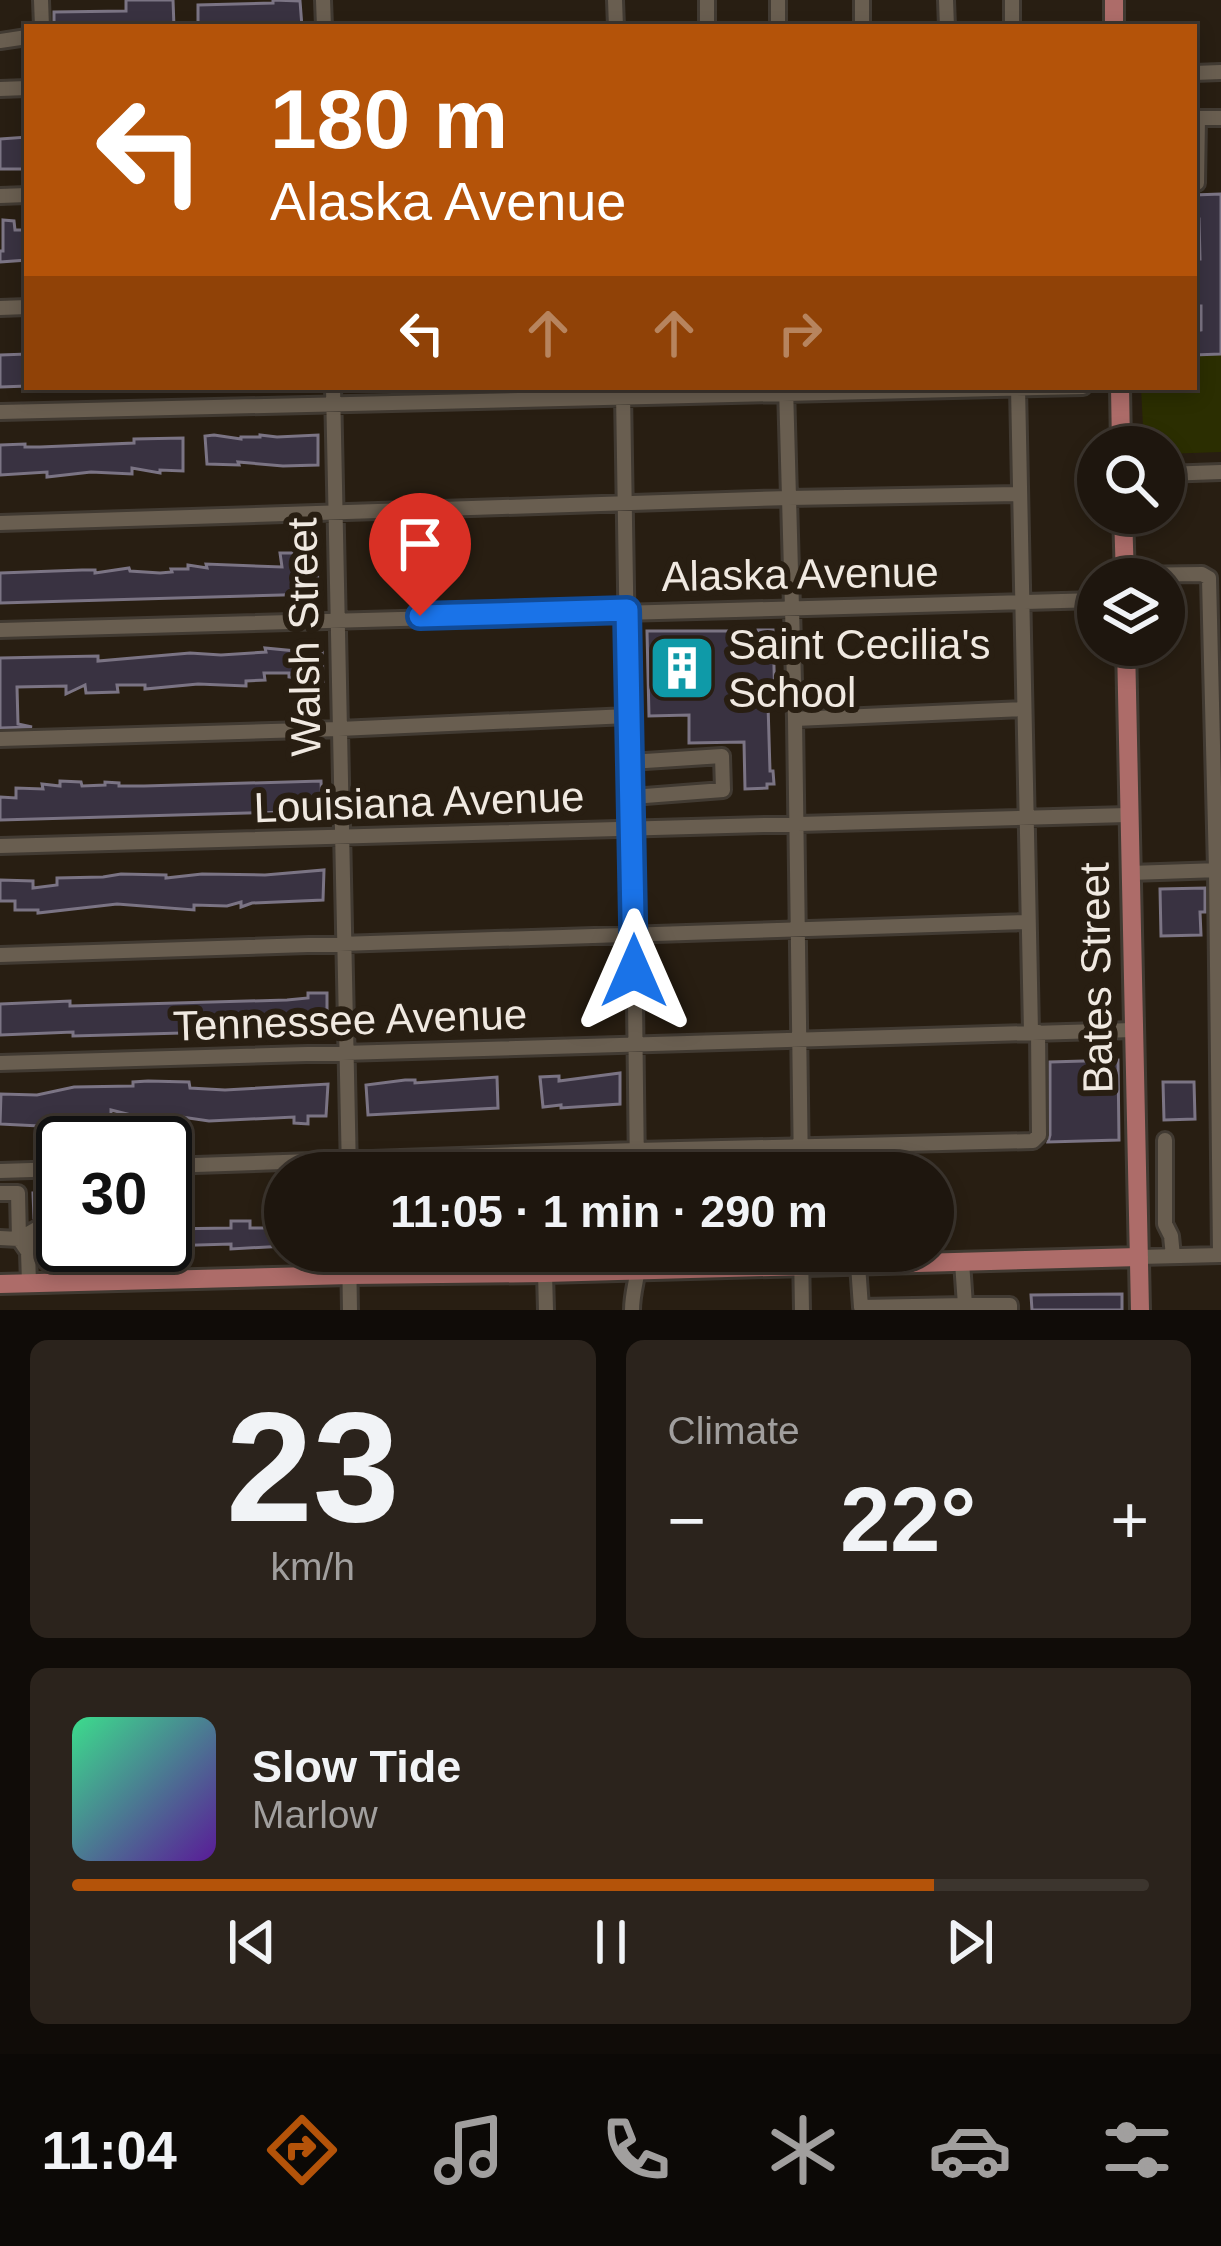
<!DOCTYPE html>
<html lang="en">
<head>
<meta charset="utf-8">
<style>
	body { margin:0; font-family:Helvetica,sans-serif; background:#2b231c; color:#f1f3f6; height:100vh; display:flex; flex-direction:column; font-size:45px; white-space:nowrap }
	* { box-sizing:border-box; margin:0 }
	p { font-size:39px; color:#a19f9e }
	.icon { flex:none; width:66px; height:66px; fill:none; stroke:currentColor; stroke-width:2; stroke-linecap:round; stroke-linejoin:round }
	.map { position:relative; height:1310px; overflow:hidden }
	.side { display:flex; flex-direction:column; gap:30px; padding:30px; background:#100c08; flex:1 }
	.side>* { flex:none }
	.hud { position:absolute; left:24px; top:24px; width:1173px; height:366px; border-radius:0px; box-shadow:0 6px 18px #0003,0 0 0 3px #3c352e; background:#b45309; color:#fff; overflow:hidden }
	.tools { position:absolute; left:1077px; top:426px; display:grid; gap:24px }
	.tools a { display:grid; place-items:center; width:108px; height:108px; border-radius:50%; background:#1e160e; box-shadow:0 6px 18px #0003,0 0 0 3px #3c352e; font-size:60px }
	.speed { position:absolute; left:36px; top:1116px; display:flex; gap:24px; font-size:60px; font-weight:700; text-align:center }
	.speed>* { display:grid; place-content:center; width:156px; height:156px; border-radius:50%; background:#1e160e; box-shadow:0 6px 18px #0003,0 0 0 3px #3c352e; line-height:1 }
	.speed .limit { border:6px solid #111; border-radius:18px; background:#fff; color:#111 }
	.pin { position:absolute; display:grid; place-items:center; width:102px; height:102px; color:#fff; margin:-123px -51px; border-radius:50% 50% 50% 0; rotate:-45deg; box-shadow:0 0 12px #0007 }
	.pin .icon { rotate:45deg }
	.me { position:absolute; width:132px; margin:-66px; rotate:0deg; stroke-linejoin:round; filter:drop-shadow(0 0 9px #0008) }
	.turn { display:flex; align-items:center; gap:42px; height:252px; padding:0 48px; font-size:54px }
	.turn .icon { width:156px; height:156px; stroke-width:2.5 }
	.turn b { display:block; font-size:84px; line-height:102px }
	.lanes { display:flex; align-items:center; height:114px; padding:0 48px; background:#0003; justify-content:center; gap:60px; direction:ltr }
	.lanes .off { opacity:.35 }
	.big { font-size:90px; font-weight:700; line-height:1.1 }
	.side .card { flex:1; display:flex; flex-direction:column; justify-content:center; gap:18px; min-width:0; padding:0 42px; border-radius:18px; background:#2b231c }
	.side .dial { align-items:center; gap:0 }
	.dial b { font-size:156px; line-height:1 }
	.song { display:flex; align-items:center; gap:36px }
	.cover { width:144px; height:144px; border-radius:18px; background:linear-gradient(135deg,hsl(150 70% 55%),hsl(270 70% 35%)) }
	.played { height:12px; border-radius:6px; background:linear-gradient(90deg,#b45309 80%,#3c352e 80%) }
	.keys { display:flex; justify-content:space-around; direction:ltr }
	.heat { display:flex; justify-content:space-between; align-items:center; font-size:66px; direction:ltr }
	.side .tiles { flex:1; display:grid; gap:30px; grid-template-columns:1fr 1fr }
	.card:last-child { grid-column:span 2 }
	.trip { position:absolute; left:264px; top:1152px; width:690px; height:120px; border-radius:60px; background:#1e160e; box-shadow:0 6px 18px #0003,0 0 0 3px #3c352e; font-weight:700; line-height:120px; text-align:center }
	.tab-bar { display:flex; height:192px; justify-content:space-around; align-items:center; background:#0c0906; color:#a19f9e }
	.tab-bar .icon { width:84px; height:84px }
	.tab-bar .on { color:#b45309 }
	.tab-bar b { font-size:54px; color:#f1f3f6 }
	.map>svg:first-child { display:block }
	.green { fill:#2b2e01 }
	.building { fill:#393241; stroke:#7b7484; stroke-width:3 }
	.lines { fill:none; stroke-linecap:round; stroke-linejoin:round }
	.minor-casing { stroke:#413a32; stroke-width:20 }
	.major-casing { stroke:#413a32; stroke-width:24 }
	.minor { stroke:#695e50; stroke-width:14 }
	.major { stroke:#ad6c69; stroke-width:18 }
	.route-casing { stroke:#114b97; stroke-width:30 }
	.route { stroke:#1a73e8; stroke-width:21 }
	.labels { text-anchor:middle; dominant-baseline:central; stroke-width:12; stroke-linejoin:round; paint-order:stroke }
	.street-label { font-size:42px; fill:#f0e9e1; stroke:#281e12 }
	.poi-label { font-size:42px; fill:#f0e9e1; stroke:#281e12; text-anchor:start }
</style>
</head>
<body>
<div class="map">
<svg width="1221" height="1310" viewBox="0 0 1221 1310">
	<rect width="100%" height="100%" fill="#281e12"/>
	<path class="green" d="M1221,354V452L1164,454V447H1144L1141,387H1194V355Z"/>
	<path class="building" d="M126,0H173L174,27H54V12L126,11Z
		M273,0L300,1L302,27H198V5L273,3Z
		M27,137V169H0V139Z
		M1221,194V354L1194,355V331L1201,330V306H1194V259H1200L1199,219H1194V195Z
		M3,220L14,221L15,230H27V260L0,262V251H3Z
		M27,354V386L0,387V355Z
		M214,435L241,439V437H260V435L277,437L318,435V465L283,466L238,462L239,465L207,464L205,436Z
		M183,438V471L160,470V473L132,468V474L91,472L47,477V472L0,475V445L25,444V447H40L134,443V439Z
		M300,548L317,552L318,594L0,603V573L82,570H95V573L129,568L130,571L160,573L172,572L171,569H188V565L207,568L206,564L282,567L280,553H300Z
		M758,630H773L775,704H768L770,771H773L774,784H767V788L745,789L744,742L689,743V715L649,716L647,631H735V636L758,635Z
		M322,644L323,681L289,677V673H264L265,680L246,681V686L198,684L145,689V685H117L118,692L86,693L85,685L66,694V686L17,687L18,724L32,727L0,728V658L98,656V661L190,653L221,655L266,652L265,648L307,652V646Z
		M60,781L81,782L82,786L105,785V782L119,783V786H144L321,781L322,807L321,811L0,820V797L16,798V788L43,789L42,784L60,786Z
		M324,870L323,900L252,903L241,907V902L227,906L194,905V910L117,904L38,913V910H15V901H0V880L33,881V888L57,885V878L103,877L121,874L166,875V878L202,874L265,875Z
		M1205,888V912H1200L1201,935L1161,936L1160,889Z
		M308,993H327V1029L73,1036V1032L0,1035V1004L70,1001V1006L287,1000L308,998Z
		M1118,1060L1119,1140L1048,1142L1050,1135V1062Z
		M620,1073V1104L561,1108V1105L543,1107L540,1077L559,1076V1081Z
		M497,1077L498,1108L368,1115L366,1085L405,1080H415V1083Z
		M148,1081L189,1082L190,1088L225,1090L328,1084L326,1116H308V1124L294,1123V1117L209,1121L175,1116L131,1115L111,1110V1115L91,1117V1125L53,1121V1124L40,1126L0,1124L1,1094L37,1095L74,1087L133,1086V1082Z
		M1163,1082H1194L1195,1119L1164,1120Z
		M63,1192V1218L54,1217L47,1221L43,1218H34L33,1193Z
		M231,1221H250V1228H285V1246L231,1249V1244L165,1246V1229L231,1228Z
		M1122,1294V1310H1032L1031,1295Z"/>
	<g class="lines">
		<defs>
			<path id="minor" d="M41,0L42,27
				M323,0L324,27
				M615,0L616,27
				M707,0V27
				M778,0V27
				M862,0V27
				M946,0L947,27
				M1012,0V27
				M0,41L27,37
				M1194,73L1221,72
				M0,89L27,88
				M1194,118H1221
				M1197,183L1198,118
				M0,196L27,195
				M0,308L27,307
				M333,387L349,1173
				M786,387L795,719L801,1173
				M1018,387L1031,1032
				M623,392L628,716L633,828L637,1173
				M0,412L1083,387
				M1164,474L1221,472
				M0,523L789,498L1020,494
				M1125,575L1202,574L1209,578L1216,870L1220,1255
				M0,630L1098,600
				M795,719L1024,709
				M0,739L339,729L628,716
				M630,762L722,756L723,790L632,797
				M0,846L1128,815
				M1130,873L1220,870
				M0,955L1027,922
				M0,1063L1133,1030
				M1165,1140V1224L1171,1236L1173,1256
				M165,1166L636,1150L1033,1141L1039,1135L1038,1032
				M0,1171L63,1169
				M0,1193H18L19,1239L28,1252L29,1283
				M56,1228L63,1230
				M0,1238L19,1239L38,1228
				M24,1246L37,1241L63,1240
				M349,1251L350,1310
				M718,1251L721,1269
				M801,1251L802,1310
				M28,1252L70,1253
				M1139,1257L1221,1255
				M962,1262L965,1305H1010V1310
				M858,1265L861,1307L965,1305
				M545,1273L546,1310
				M632,1310C632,1289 640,1272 639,1251"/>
			<path id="major" d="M1114,0V27
				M1120,387L1121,447
				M1123,513L1125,579
				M1126,645L1140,1310
				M0,1284L349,1275L545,1273L1139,1257"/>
		</defs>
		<use href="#minor" class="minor-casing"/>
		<use href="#major" class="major-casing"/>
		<use href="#minor" class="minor"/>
		<use href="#major" class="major"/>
	</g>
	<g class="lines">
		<defs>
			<path id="route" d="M420,616L627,610L634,971"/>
		</defs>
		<use href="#route" class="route-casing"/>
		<use href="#route" class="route"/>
	</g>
	<defs>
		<symbol id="building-square" viewBox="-11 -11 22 22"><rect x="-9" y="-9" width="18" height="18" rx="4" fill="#0f9aa8" stroke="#281e12"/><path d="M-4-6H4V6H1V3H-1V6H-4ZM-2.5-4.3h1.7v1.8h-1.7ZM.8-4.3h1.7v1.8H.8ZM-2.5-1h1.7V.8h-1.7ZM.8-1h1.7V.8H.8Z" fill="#fff"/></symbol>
	</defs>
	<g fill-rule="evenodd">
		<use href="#building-square" x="644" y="630" width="76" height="76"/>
	</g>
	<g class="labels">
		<g class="street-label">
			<text transform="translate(800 574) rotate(-1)">Alaska Avenue</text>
			<text transform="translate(304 637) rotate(-91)">Walsh Street</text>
			<text transform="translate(419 802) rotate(-2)">Louisiana Avenue</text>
			<text transform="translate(1096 978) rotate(-91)">Bates Street</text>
			<text transform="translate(350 1020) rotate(-2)">Tennessee Avenue</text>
		</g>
		<g class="poi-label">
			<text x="728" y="644">Saint Cecilia's<tspan x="728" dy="48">School</tspan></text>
		</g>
	</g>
</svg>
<div class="tools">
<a><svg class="icon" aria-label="search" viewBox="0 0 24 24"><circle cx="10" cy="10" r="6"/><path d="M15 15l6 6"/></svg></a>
<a><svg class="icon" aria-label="layers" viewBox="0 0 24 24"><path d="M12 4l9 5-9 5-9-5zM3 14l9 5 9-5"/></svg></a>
</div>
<div class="speed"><div class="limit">30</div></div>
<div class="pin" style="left:420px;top:616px;background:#d93025"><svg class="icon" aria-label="arrive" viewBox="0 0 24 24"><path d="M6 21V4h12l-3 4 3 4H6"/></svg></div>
<svg class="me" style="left:634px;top:971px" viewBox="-20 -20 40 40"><path d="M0-17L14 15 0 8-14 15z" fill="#1a73e8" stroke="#fff" stroke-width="4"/></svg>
<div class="trip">11:05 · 1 min · 290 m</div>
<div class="hud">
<div class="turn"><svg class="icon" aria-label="left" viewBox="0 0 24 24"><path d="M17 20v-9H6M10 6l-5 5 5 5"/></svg><div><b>180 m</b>Alaska Avenue</div></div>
<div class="lanes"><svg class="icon" aria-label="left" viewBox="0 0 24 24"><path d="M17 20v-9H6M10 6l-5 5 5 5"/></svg><svg class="icon off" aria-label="ahead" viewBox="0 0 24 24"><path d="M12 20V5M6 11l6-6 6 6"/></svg><svg class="icon off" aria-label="ahead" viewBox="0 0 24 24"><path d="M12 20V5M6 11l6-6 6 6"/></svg><svg class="icon off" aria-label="right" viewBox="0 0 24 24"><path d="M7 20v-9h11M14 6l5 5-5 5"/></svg></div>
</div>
</div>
<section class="side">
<div class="tiles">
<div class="card dial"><b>23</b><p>km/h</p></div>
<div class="card"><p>Climate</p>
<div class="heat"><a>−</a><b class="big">22°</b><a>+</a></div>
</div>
<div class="card">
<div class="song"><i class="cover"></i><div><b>Slow Tide</b><p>Marlow</p></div></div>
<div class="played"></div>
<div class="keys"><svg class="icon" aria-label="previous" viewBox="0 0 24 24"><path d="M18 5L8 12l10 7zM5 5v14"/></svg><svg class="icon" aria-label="pause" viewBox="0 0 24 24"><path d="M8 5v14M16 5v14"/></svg><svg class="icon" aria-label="next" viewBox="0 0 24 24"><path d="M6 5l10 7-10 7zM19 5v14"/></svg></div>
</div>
</div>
</section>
<nav class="tab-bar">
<b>11:04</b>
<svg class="icon on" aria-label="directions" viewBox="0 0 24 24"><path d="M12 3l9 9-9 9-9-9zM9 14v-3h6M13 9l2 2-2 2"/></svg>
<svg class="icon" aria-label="music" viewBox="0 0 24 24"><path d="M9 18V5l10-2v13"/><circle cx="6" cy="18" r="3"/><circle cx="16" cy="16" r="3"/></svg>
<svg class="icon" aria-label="phone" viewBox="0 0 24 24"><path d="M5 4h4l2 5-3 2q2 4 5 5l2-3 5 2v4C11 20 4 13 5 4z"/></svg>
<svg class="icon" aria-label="climate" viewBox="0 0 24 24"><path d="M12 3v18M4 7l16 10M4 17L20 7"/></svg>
<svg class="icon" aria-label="car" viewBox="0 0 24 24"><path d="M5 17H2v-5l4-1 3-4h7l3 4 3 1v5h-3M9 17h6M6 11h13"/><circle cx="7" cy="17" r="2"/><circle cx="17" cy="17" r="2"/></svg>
<svg class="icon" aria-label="filters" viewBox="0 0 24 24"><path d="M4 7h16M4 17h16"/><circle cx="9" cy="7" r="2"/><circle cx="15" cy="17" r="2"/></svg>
</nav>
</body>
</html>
